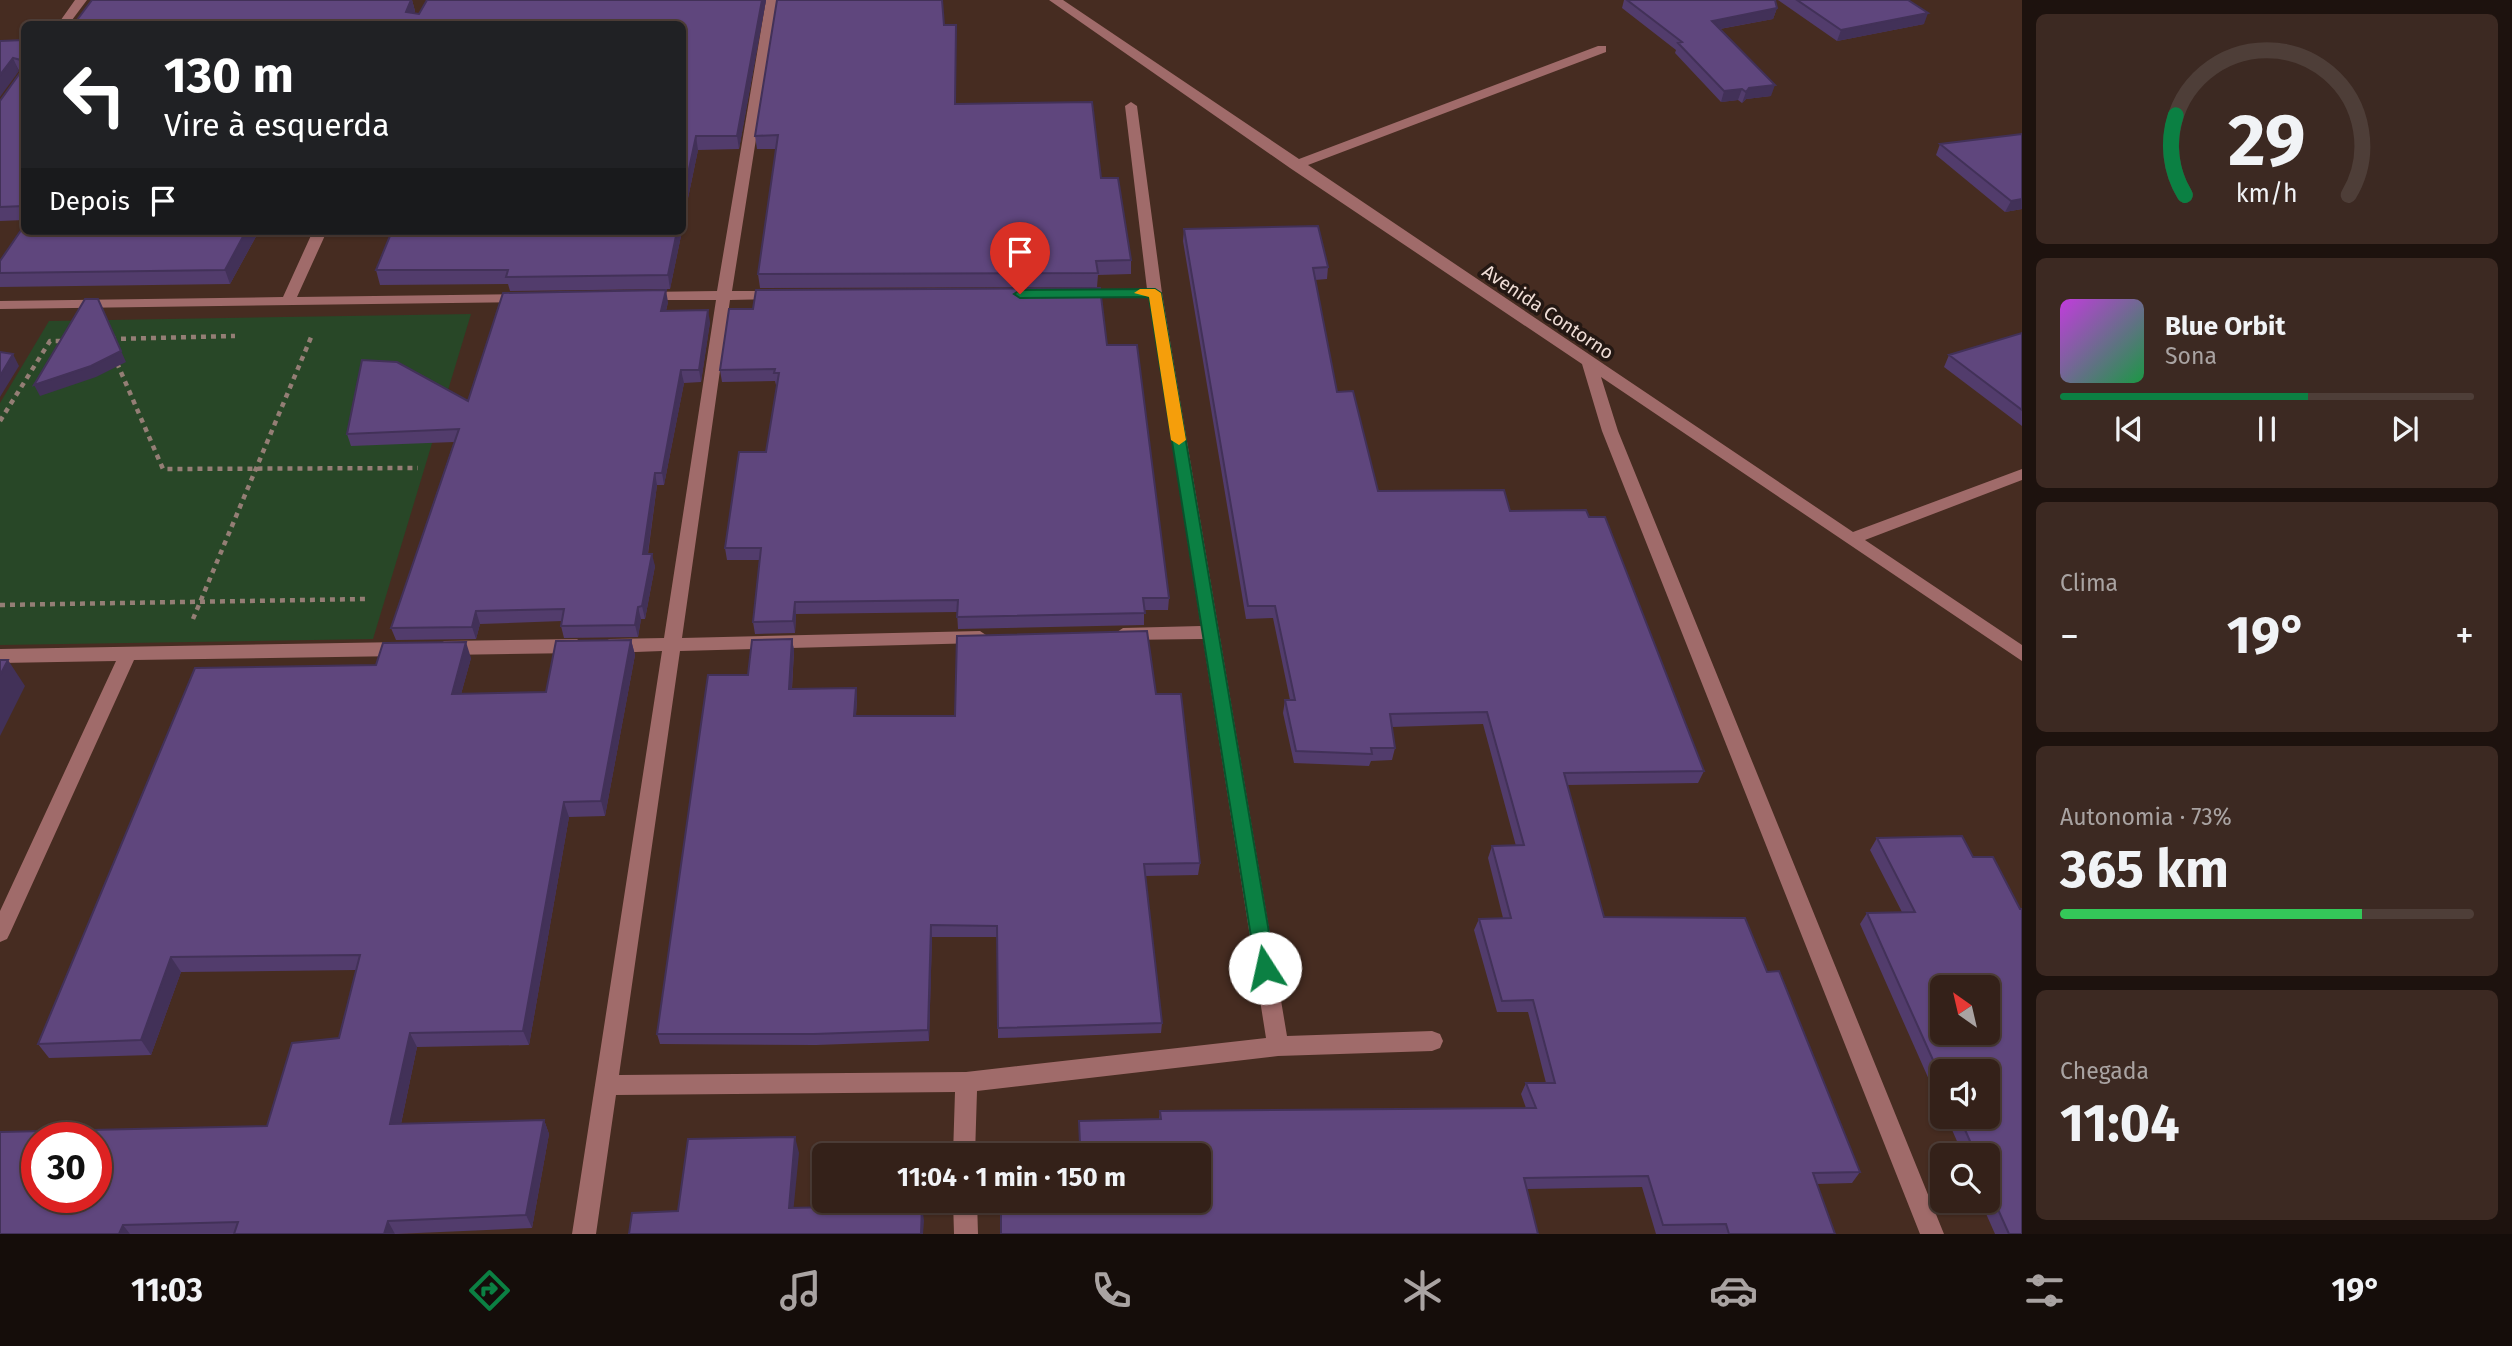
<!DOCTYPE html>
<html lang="pt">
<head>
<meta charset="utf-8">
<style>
	body { margin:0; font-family:"Fira Sans",sans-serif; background:#3c2922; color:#f1f3f6; height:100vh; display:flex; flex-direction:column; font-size:26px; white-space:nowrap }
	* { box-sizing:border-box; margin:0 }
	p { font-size:23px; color:#a9a3a2 }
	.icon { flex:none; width:38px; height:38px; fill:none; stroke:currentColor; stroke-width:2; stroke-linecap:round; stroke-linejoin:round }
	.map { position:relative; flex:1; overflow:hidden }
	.drawer { display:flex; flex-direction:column; gap:14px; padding:14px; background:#1d120e; width:490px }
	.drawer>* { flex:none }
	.guide { position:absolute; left:21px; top:21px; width:665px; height:214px; border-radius:10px; box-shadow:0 2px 5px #0004,0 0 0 2px #4e3e38; background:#202124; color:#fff; overflow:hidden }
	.needle { width:46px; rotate:326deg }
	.tools { position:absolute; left:1930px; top:975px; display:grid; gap:14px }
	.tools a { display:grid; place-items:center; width:70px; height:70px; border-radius:10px; background:#342119; box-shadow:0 2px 5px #0004,0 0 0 2px #4e3e38; font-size:35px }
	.speed { position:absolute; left:21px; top:1122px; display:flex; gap:14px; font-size:35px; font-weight:700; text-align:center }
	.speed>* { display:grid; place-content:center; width:91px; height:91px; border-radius:50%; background:#342119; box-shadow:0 2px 5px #0004,0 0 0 2px #4e3e38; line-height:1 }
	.speed .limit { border:10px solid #d22; background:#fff; color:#111 }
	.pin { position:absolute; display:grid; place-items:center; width:60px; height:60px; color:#fff; margin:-72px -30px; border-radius:50% 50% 50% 0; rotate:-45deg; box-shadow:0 0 7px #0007 }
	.pin .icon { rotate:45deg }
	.me { position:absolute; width:77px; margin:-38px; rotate:350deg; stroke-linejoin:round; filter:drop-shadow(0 0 5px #0008) }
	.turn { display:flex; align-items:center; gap:24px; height:147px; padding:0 28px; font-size:32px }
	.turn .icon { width:91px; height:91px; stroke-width:2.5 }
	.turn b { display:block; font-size:49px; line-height:60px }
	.then { display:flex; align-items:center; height:66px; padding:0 28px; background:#0003; gap:14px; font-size:26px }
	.big { font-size:52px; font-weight:700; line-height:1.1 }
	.drawer .widget { flex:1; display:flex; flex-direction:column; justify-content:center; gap:10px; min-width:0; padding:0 24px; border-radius:10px; background:#3c2922 }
	.drawer .dial { align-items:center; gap:0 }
	.dial svg { height:182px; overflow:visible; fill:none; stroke:#4e3e38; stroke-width:7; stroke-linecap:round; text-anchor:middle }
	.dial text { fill:#f1f3f6; stroke:none }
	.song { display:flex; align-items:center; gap:21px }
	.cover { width:84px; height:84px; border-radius:10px; background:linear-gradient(135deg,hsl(290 70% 55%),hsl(140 70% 35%)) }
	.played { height:7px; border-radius:4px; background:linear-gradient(90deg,#0b8043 60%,#4e3e38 60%) }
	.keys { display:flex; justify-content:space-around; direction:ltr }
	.heat { display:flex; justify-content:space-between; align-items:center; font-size:38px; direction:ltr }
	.charge { height:10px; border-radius:5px; background:linear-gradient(90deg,#34c759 73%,#4e3e38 0) }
	.trip { position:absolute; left:812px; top:1143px; width:399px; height:70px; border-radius:10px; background:#342119; box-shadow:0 2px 5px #0004,0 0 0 2px #4e3e38; font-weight:700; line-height:70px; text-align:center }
	.dock { display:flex; height:112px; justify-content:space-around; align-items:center; background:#150d0a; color:#a9a3a2 }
	.dock .icon { width:49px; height:49px }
	.dock .active { color:#0b8043 }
	.dock b { font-size:32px; color:#f1f3f6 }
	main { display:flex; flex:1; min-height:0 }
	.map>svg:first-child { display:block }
	.green { fill:#284727 }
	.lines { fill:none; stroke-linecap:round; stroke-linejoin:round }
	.path { stroke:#947e75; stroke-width:4.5; stroke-dasharray:5 5; stroke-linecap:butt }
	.minor { fill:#a06b6a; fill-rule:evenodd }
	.wall { fill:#523c6c }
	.shaded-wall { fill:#423158 }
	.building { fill:#5f467d; stroke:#423158; stroke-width:2; fill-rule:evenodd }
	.route { fill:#0b8043; stroke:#07532c; stroke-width:2 }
	.slow { fill:#f59e0b }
	.labels { text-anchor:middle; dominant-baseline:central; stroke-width:7; stroke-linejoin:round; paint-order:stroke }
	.street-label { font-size:19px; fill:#efddd6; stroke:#241813 }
</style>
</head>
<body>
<main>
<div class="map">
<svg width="2022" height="1234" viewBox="0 0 2022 1234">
	<rect width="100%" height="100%" fill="#462c21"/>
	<path class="green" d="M471,314L373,639L0,645V403L49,321Z"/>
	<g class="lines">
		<path class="path" d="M111,339L235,336
			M117,363L163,469L418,468
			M0,421L50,341H64
			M0,605L365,599
			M193,619L312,335"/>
		<path class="minor" d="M75,0H87L69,24H58Z
			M766,0H778L732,291H777L784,295L777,299L730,300L682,638L980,631L989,637L980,643L680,651L619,1075L966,1072L1266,1038L1203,639L1123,640L1114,634L1123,628L1201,626L1149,297L1078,298L1071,294L1078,290L1147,289L1125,106L1131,102L1137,106L1162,293L1287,1036L1432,1031L1440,1034L1443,1041L1440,1048L1432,1051L1278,1056L977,1091L975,1155H953L955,1092L616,1095L596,1234H572L662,651L609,653L600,646L609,639L664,638L716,300H644L637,296L644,292L717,291Z
			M1049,0H1063L1299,159L1598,46H1606V52L1308,165L1853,532L2022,469V480L1865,540L2022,645V661L1601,377L1618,431L1944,1234H1920L1602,431L1582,364L1290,168Z
			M313,231H327L297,297L525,294L532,298L525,302L0,309V301L283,297Z
			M577,639L586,646L577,653L444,655L435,648L444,641Z
			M402,642L411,649L402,656L134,660L10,933L7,939L0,942V911L116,661L0,663V649Z
			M953,1200H977L978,1234H954Z"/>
	</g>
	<path class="wall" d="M92,0H412L415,11L414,13L419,14L427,0H766L739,149L698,150L682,227V24H74Z
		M1624,0H1775L1777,8L1773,19L1720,29L1771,96L1746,99L1742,103L1738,100L1721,102L1675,53L1676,50L1622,8Z
		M1778,0H1908L1924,24L1837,41Z
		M944,25L955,104L1101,178L1131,260V274L1098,275L1097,287L760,288L758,274L776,149H757L755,136Z
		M24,40V220L0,221V101L20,72L0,41Z
		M2022,134V209L2005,212L1936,155L1940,144Z
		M1184,229L1328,267L1327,279L1315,280L1337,392L1378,491L1510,511L1704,771L1698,783L1567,785L1604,917L1767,972L1860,1172L1852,1183L1816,1184L1835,1234H1656L1642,1187L1527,1189L1079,1144V1121L1159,1119L1160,1111L1526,1108L1521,1094L1526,1083H1546L1528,1012H1497L1474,930L1479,919L1503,918L1488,858L1492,846H1516L1483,724L1392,727L1395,748L1392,760L1371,761L1369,766L1294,763L1283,713L1285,700H1290L1273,618L1246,619L1183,241Z
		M259,231L230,284L0,287V261Z
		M682,231L670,289L510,291L508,284L380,285L376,270Z
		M668,302L666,311L710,322L701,382L684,383L664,485H657L648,554L655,566L645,619H641L638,637L564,638L561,626L562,621L480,624L476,639L396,640L391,628L454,442L351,446L347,434L468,401Z
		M2022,333V426L1944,367L1949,355Z
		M1107,345L1169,598L1168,610H1144V625L958,629L957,612L796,614L795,633L755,634L753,622L760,560H727L725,548L766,452L777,385H776L775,381L722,382L720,370Z
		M792,639L794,651L792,689L856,688L857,699L856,716H955L1156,694L1200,863L1198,875L1145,876L1162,1023L1161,1033L998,1038L997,937H932L929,1041L816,1045L660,1044L657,1034L748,675Z
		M631,640L635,655L605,816L569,817L529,1045L417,1047L401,1124L544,1120L549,1134L532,1228L395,1234H0L267,1126L339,1038L356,970L181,972L151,1055L49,1058L38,1044L376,665L471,658L461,694L546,692Z
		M1962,836L2022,1234H1995L1980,1200H1988V1155H1963L1946,1116H1988L1942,1071V1109L1860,924L1867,913L1902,912L1870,850L1877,838Z"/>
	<path class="shaded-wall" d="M411,0H412L415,11L409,24L406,12Z
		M762,0H766L739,149L737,136Z
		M1777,8L1773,19L1708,31L1712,21Z
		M1928,13L1924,24L1837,41L1841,30Z
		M13,58L19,71L0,97V75Z
		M1775,85L1771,96L1746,99L1742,103L1746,92L1749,88Z
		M1742,89L1738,100L1721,102L1724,91Z
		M696,136L698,150L682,227V202Z
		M2022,199V209L2005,212L2011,201Z
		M246,231H259L230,284L225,270Z
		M677,231H682L670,289L668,275Z
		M666,290L668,302L663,323L661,311Z
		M98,299L126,362L96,377L40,396L34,385Z
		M708,310L710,322L701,382L699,370Z
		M13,354L19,366L0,397V376Z
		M681,370L684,383L664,485L662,473Z
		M655,473L657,485L646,566L643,554Z
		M652,554L655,566L645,619L642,606Z
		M795,602L796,614L795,633L793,621Z
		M638,607L641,619L638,637L635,625Z
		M476,611L480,624L476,639L472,627Z
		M792,639L794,651L791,701L789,689Z
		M631,640L635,655L605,816L601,801Z
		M466,642L471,658L457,709L452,694Z
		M8,660L25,686L0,736V675Z
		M856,688L857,699L855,728L854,716Z
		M564,802L569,817L529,1045L523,1031Z
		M931,925L932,937L929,1041L928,1030Z
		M171,957L181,972L151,1055L141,1040Z
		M410,1033L417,1047L398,1138L390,1124Z
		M544,1120L549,1134L532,1228L526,1215Z
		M795,1137L799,1153L792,1224L789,1208Z
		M922,1205L924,1221L923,1234H921Z
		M388,1221L395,1234H384Z
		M123,1225L130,1234H119Z"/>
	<path class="building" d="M92,0H411L406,12L419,14L427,0H762L737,136H696L682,202V24H74Z
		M777,0H942L944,25H956L955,104L1092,102L1101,178H1118L1131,260L1096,261L1098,273L758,274L778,135L755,136Z
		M1627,0H1775L1777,8L1712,21L1775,85L1749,88L1746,92L1742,89L1724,91L1678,43L1682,42Z
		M1797,0H1908L1928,13L1841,30Z
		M24,40V206L0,207V101L20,73L21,60L13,58L0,75V41Z
		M2022,134V199L2011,201L1940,144Z
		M24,226V231H246L225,270L0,273V261Z
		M1318,226L1328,267L1313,268L1337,392L1353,391L1378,491L1504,490L1510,511L1586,510L1589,517H1605L1704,771L1564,773L1604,917L1745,918L1767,972L1779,971L1860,1172L1813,1173L1835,1234H1729L1726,1224L1663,1225L1648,1176L1524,1178L1538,1234H1001V1200H1199V1155H1000V1144H1080L1079,1121L1161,1119L1160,1111L1536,1108L1526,1083H1555L1533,1000L1502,1001L1479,919L1511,918L1492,846L1524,845L1487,712L1390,714L1395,748H1371L1372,754L1296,751L1285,700H1295L1275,606H1248L1184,229Z
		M392,231H677L668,275L506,277L508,270H376Z
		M1100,288L1107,345H1137L1169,598H1143L1145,613L957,617L958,600L795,602L793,621L753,622L761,548H725L739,452H766L779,373H774L775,369L720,370L729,309H753L756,290Z
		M666,290L661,311L708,310L699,370H681L662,473H655L643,554H652L642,606L638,607L635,625L561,626L564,609L476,611L472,627L391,628L459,429L347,434L362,360L397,362L468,401L503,293Z
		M85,299H98L121,351L91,366L34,385Z
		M2022,333V410L1949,355Z
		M0,352L13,354L0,376Z
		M1147,631L1156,694H1181L1200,863L1144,864L1162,1023L998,1028L997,926L931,925L928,1030L814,1034H657L708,675H748L752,640L792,639L789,689L856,688L854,716H955L957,636Z
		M631,640L601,801L564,802L523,1031L410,1033L390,1124L544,1120L526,1215L388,1221L384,1234H234L238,1222L123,1225L119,1234H0V1132L267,1126L292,1043L339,1038L360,955L171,957L141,1040L38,1044L195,668L376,665L383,643L466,642L452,694L546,692L556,641ZM37,1138H96V1197H37Z
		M0,660H8L0,675Z
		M1962,836L1973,857H1993L2020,909H2022V1234H2009L1988,1187V1155H1976L1959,1116H1988V1071H1942V1080L1867,913L1915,912L1877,838ZM1942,987H1988V1032H1942Z
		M795,1137L789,1208L922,1205L921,1234H629L632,1213L678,1211L688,1139Z"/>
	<path class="route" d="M1155,289L1161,293L1275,968L1272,974H1258L1256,968L1149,297L1020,298L1014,294L1020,290Z"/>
	<path class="slow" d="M1140,289H1155L1161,293L1186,440L1179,445L1171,440L1149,297L1134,293Z"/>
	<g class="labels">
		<g class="street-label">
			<text transform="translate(1548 312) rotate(34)">Avenida Contorno</text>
		</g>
	</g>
</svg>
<div class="tools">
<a><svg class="needle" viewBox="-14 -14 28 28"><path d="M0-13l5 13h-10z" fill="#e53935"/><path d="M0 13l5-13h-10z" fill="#a9a3a2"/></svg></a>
<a><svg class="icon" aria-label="sound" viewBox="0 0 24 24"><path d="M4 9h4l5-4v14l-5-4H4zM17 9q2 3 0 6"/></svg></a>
<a><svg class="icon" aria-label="search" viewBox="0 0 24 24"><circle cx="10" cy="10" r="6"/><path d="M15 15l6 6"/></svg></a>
</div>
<div class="speed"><div class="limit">30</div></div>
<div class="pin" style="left:1020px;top:294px;background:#d93025"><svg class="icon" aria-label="arrive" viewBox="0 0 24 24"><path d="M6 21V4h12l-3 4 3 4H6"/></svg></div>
<svg class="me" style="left:1265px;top:968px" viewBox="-20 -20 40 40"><circle r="19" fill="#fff"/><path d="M0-13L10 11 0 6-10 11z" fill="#0b8043"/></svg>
<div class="trip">11:04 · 1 min · 150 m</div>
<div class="guide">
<div class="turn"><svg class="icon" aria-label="left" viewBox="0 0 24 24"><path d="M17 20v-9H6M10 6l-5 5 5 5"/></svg><div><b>130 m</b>Vire à esquerda</div></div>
<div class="then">Depois<svg class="icon" aria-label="arrive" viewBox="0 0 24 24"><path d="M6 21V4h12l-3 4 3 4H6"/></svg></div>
</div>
</div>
<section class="drawer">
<div class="widget dial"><svg viewBox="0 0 100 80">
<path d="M14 69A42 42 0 1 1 86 69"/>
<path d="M14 69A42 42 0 0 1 10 34" stroke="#0b8043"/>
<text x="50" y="56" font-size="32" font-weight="700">29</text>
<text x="50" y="72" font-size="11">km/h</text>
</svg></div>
<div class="widget">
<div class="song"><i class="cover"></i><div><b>Blue Orbit</b><p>Sona</p></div></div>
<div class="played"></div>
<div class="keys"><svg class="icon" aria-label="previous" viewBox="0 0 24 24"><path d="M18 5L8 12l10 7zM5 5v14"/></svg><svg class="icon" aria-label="pause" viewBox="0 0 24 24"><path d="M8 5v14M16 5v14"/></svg><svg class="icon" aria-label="next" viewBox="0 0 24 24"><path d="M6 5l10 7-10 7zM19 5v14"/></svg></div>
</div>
<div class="widget"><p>Clima</p>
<div class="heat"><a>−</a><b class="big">19°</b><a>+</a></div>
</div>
<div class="widget"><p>Autonomia · 73%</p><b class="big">365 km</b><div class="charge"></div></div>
<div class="widget"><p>Chegada</p><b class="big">11:04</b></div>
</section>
</main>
<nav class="dock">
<b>11:03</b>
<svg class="icon active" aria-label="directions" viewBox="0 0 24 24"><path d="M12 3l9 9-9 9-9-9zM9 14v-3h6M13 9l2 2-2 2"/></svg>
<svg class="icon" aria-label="music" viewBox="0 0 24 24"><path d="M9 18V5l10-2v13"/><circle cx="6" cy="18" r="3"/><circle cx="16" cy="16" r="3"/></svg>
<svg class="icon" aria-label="phone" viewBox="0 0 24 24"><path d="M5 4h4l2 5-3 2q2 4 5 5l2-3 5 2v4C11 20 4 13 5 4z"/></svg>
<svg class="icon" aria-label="climate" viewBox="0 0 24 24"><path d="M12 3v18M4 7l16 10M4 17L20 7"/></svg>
<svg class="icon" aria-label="car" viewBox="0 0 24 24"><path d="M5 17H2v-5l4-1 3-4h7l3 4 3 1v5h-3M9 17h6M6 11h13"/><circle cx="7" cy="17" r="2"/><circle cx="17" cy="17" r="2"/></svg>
<svg class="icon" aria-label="filters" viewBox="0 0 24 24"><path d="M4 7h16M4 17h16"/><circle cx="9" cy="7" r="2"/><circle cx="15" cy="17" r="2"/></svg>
<b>19°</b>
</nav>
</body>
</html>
